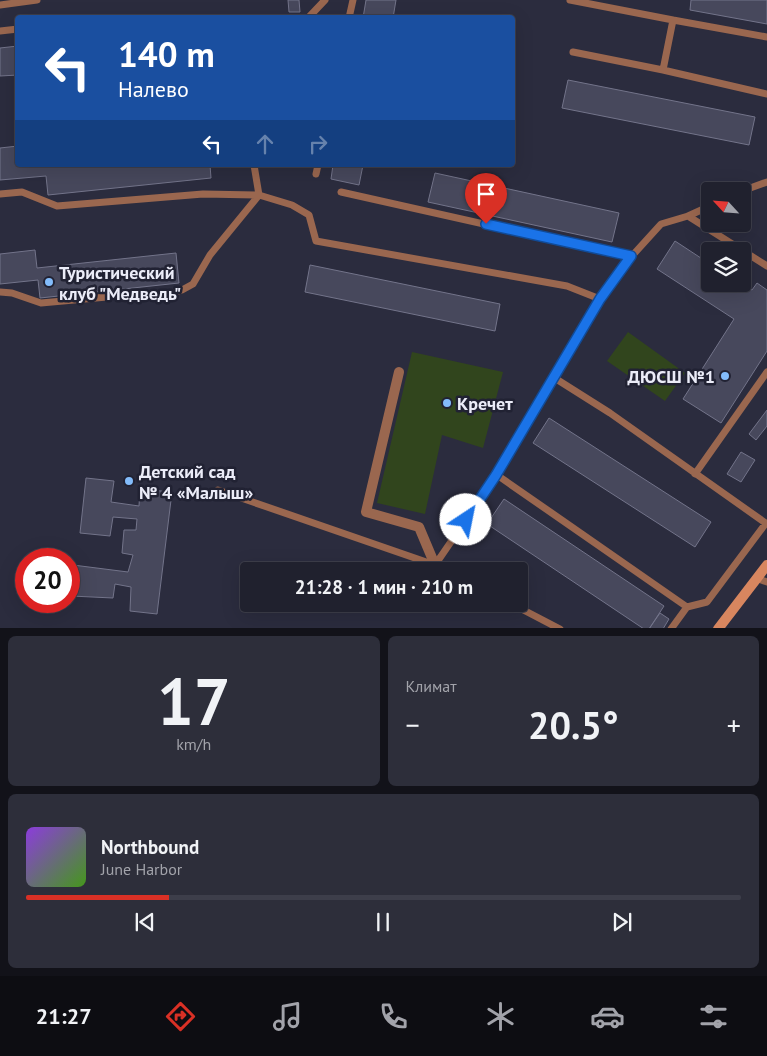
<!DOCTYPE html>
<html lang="ru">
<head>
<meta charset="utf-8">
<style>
	body { margin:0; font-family:"PT Sans",sans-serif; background:#2d2e3a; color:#f1f3f6; height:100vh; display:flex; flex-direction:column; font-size:19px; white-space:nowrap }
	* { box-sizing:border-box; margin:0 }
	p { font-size:16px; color:#a2a3aa }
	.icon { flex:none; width:28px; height:28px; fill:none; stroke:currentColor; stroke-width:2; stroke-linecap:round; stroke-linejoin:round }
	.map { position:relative; height:628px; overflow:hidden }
	.side { display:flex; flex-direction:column; gap:8px; padding:8px; background:#121219; flex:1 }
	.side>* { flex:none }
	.banner { position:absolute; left:15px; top:15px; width:500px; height:152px; border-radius:5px; box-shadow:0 5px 20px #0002,0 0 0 1px #3d3e4a; background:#1a4fa0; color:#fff; overflow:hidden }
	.needle { width:32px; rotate:296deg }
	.buttons { position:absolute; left:701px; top:182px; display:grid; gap:10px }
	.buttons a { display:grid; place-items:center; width:50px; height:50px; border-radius:5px; background:#20212e; box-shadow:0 5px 20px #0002,0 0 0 1px #3d3e4a; font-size:25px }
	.speed { position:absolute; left:15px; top:548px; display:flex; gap:10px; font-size:25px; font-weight:700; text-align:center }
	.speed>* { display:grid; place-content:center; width:65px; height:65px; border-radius:50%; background:#20212e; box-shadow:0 5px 20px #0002,0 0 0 1px #3d3e4a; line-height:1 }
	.speed .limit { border:8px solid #d22; background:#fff; color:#111 }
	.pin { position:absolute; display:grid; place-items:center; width:42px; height:42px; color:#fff; margin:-51px -21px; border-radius:50% 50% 50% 0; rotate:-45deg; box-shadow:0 0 5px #0007 }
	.pin .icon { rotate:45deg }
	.me { position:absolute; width:55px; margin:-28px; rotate:34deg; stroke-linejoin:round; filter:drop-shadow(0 0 4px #0008) }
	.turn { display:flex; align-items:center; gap:18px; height:105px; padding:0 20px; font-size:22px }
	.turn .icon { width:65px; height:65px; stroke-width:2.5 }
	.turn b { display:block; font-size:35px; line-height:42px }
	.lanes { display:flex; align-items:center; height:48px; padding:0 20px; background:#0003; justify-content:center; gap:25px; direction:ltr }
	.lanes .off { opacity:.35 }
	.big { font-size:38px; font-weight:700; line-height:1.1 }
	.side .widget { flex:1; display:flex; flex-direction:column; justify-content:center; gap:8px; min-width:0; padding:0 18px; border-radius:8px; background:#2d2e3a }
	.side .dial { align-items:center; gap:0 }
	.dial b { font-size:65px; line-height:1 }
	.song { display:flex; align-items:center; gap:15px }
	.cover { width:60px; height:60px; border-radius:8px; background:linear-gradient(135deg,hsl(270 70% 55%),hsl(100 70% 35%)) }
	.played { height:5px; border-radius:2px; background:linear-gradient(90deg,#d93025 20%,#3d3e4a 20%) }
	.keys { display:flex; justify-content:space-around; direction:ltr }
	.heat { display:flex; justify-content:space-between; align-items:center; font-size:28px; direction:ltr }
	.side .tiles { flex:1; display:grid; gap:8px; grid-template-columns:1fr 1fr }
	.widget:last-child { grid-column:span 2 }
	.trip { position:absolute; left:240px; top:562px; width:288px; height:50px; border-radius:5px; background:#20212e; box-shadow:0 5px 20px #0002,0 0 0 1px #3d3e4a; font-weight:700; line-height:50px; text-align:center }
	.tabs { display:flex; height:80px; justify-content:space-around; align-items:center; background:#0d0d12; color:#a2a3aa }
	.tabs .icon { width:35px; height:35px }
	.tabs .active { color:#d93025 }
	.tabs b { font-size:22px; color:#f1f3f6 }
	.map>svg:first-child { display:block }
	.green { fill:#31451d }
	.building { fill:#47485c; stroke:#73748a }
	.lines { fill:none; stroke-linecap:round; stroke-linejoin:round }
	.lane { stroke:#9a674f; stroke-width:7 }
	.street { stroke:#9a674f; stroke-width:10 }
	.secondary { stroke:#d8865f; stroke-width:10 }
	.route-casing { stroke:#114b97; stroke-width:12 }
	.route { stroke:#1a73e8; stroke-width:9 }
	.poi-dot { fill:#83bcfb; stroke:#212233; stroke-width:2 }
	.labels { text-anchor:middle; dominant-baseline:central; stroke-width:5; stroke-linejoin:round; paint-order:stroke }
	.poi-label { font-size:18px; font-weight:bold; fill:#ebecf8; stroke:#212233; text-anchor:start }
</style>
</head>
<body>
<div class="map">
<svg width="767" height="629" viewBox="0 0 767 629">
	<rect width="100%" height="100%" fill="#2b2c3e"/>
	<path class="green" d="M628,332L685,373L665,401L607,361Z
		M412,352L503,372L483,448L442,435L425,514L377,503Z"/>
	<path class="building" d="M288,0H299L300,12H289Z
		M366,0H396L393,18H363Z
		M691,0H767V24L690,10Z
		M18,46V75L0,76V48Z
		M568,80L755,117L749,145L562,108Z
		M18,146V165H210L211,178L48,195L46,176L0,180V148Z
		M333,165H363L359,185L331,179Z
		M435,173L619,213L612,242L428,202Z
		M675,241L710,264V284H742L752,290L757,283L767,290V351L721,423L683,399L734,319L657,269Z
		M35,250L37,268L176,253L179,283L40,298L38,280L0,284V254Z
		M310,265L500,304L495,331L305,292Z
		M767,410V426L756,440L749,434Z
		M549,418L711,522L695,547L533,443Z
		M741,452L755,460L741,482L727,474Z
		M86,478L114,481L111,502L139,506L140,489L172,492L157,614L130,611L131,587L115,584L113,598L71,596L73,565L128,572L133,555L122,553L124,530H136L137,519L113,517L110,536L80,533Z
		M504,499L664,606L649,629H644L487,524Z
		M660,613L669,619L663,629H649Z"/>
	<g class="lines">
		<path class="lane" d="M570,0L673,20
			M0,5L37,0
			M308,18L325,0
			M349,18L353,0
			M0,31L18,29
			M767,37L673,20L663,70L767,94
			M573,52L663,70
			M316,174L318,165
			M742,191L767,182
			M341,192L631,257
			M0,194L22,192L57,206L203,194L259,195L292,205L309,215L316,241L567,286L600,299
			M688,216L710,206
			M0,292L12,293L41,303L129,295L172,293L182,290L193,284L210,255L259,195L254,165
			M553,377L600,299L631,257L661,224L688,216L767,266
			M695,474L767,372
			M497,475L687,607
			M218,490L435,565
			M449,571L435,565L497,475L553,377L610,413L767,524
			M756,578L767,582
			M512,604L560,629
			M671,629L687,607L707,602L766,523"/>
		<path class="street" d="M399,372L366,512L419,527L435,565"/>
		<path class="secondary" d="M718,629L767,565"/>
	</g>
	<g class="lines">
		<defs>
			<path id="route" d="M466,520L496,475L600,299L631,256L486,224"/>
		</defs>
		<use href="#route" class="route-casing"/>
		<use href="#route" class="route"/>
	</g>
	<g class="poi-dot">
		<circle cx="49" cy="282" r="5"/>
		<circle cx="725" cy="376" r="5"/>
		<circle cx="447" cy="403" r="5"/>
		<circle cx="129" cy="481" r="5"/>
	</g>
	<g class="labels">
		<g class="poi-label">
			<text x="59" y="272">Туристический<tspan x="59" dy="21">клуб "Медведь"</tspan></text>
			<text x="715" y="376" text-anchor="end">ДЮСШ №1</text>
			<text x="457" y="403">Кречет</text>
			<text x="139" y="471">Детский сад<tspan x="139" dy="21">№ 4 «Малыш»</tspan></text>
		</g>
	</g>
</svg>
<div class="buttons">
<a><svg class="needle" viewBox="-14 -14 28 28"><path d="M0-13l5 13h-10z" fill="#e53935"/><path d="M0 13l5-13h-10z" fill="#a2a3aa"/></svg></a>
<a><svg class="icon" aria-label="layers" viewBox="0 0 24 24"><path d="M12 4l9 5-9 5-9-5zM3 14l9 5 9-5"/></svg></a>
</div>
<div class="speed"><div class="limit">20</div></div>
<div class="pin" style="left:486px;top:224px;background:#d93025"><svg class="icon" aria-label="arrive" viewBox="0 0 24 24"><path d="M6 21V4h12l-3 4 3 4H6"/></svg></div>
<svg class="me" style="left:466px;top:520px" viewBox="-20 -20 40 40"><circle r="19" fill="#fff"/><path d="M0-13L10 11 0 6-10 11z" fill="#1a73e8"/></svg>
<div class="trip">21:28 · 1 мин · 210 m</div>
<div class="banner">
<div class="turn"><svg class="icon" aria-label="left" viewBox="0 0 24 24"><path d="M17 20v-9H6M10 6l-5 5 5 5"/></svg><div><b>140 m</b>Налево</div></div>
<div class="lanes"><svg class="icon" aria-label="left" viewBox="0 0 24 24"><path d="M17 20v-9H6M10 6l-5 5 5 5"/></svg><svg class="icon off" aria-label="ahead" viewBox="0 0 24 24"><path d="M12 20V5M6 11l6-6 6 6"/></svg><svg class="icon off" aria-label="right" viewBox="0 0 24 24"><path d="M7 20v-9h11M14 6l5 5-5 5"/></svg></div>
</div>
</div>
<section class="side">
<div class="tiles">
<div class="widget dial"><b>17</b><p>km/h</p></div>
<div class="widget"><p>Климат</p>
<div class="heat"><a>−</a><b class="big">20.5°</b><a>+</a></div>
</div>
<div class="widget">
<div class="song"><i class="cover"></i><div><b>Northbound</b><p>June Harbor</p></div></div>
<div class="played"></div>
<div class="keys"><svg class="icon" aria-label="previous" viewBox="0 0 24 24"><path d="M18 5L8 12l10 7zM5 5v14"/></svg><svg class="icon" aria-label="pause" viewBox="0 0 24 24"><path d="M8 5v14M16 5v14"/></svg><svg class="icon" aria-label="next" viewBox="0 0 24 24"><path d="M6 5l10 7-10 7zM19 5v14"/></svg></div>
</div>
</div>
</section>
<nav class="tabs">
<b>21:27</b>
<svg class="icon active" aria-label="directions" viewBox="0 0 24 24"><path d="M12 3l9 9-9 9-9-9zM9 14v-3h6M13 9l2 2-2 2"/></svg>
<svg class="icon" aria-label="music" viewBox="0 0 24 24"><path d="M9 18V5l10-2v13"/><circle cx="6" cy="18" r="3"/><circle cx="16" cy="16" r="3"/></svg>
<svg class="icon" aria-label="phone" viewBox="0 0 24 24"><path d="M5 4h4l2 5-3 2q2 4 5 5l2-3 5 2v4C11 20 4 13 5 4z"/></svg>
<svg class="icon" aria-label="climate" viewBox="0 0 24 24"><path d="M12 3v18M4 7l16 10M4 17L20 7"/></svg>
<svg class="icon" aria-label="car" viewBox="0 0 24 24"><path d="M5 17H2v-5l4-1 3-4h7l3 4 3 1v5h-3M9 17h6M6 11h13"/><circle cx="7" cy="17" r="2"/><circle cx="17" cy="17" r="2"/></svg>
<svg class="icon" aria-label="filters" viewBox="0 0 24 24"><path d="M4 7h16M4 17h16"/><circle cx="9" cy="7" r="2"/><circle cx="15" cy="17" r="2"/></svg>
</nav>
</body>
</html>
